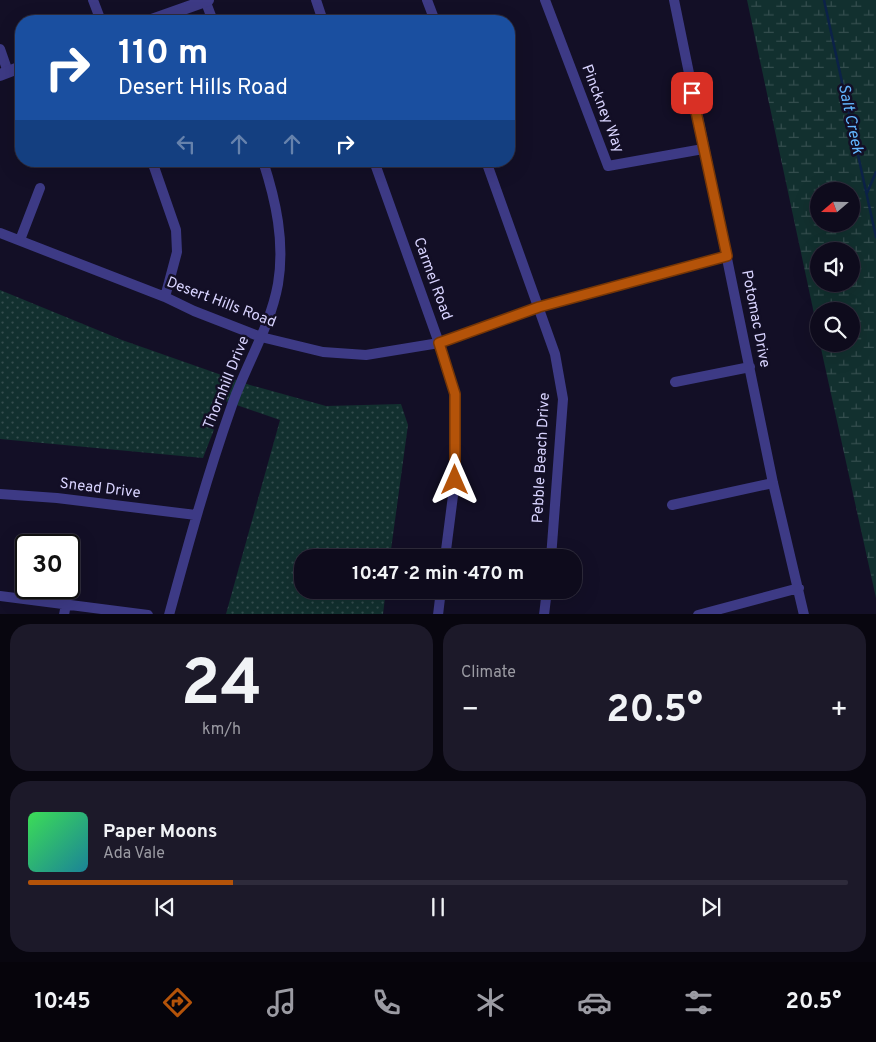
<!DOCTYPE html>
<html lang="en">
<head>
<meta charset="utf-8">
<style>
	body { margin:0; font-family:Overpass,sans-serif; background:#1c1929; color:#f1f3f6; height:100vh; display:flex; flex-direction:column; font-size:19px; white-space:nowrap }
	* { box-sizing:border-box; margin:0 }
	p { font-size:16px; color:#9b9ba3 }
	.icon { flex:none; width:28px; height:28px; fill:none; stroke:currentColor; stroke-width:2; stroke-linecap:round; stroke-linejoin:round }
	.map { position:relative; height:614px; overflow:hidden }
	.drawer { display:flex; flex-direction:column; gap:10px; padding:10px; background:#08060f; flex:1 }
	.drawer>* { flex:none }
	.banner { position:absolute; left:15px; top:15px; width:500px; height:152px; border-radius:20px; box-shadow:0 5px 20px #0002,0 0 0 1px #2e2b3b; background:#1a4fa0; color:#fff; overflow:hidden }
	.needle { width:32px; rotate:250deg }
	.fabs { position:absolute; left:810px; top:182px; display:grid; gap:10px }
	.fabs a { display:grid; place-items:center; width:50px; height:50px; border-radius:50%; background:#0e0b1c; box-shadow:0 5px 20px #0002,0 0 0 1px #2e2b3b; font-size:25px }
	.speed { position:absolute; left:15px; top:534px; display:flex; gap:10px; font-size:25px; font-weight:700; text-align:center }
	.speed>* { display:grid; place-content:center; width:65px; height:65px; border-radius:50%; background:#0e0b1c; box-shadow:0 5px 20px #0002,0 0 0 1px #2e2b3b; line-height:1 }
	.speed .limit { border:2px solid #111; border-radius:8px; background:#fff; color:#111 }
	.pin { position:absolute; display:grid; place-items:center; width:42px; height:42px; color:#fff; margin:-21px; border-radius:10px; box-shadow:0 2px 8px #0006 }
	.me { position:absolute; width:55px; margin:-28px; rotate:0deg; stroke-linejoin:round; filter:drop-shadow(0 0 4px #0008) }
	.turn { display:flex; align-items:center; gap:18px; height:105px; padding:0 20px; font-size:22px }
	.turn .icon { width:65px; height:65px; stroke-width:2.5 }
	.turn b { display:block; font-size:35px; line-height:42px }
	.lanes { display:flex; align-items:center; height:48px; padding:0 20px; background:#0003; justify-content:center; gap:25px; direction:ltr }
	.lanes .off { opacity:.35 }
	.big { font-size:38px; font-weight:700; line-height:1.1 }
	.drawer .tile { flex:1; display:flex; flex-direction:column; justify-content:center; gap:8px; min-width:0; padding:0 18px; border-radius:20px; background:#1c1929 }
	.drawer .dial { align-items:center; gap:0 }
	.dial b { font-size:65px; line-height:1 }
	.song { display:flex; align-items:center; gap:15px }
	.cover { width:60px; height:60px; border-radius:8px; background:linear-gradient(135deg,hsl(130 70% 55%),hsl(190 70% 35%)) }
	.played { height:5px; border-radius:2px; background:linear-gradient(90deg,#b45309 25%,#2e2b3b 25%) }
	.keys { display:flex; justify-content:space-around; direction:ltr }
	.heat { display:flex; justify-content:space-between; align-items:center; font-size:28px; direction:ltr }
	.drawer .tiles { flex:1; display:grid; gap:10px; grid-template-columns:1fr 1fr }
	.tile:last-child { grid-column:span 2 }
	.trip { position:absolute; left:294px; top:549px; width:288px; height:50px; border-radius:20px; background:#0e0b1c; box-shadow:0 5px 20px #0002,0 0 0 1px #2e2b3b; font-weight:700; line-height:50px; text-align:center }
	.tabs { display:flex; height:80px; justify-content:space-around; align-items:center; background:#06040b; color:#9b9ba3 }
	.tabs .icon { width:35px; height:35px }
	.tabs .on { color:#b45309 }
	.tabs b { font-size:22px; color:#f1f3f6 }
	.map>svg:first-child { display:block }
	.grass { fill:url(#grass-dots) }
	.wetland { fill:url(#wetland-marsh); fill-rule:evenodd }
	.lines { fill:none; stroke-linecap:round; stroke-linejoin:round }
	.stream { stroke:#0c2248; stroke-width:2.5 }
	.minor { stroke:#3d3a85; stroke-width:10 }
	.tertiary { stroke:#3d3a85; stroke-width:12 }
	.route-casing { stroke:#753606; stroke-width:12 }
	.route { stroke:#b45309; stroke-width:9 }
	.labels { text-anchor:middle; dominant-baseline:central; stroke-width:5; stroke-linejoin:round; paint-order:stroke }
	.street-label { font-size:15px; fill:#d9d4ff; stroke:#130f26 }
	.water-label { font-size:16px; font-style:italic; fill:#62b6ff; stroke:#130f26 }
</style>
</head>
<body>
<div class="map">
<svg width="876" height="615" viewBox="0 0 876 615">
	<defs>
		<pattern id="grass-dots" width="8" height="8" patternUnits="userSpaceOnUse" patternTransform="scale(1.25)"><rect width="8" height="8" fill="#12302f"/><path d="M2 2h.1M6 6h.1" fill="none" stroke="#344d4e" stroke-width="1.8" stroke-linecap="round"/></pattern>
		<pattern id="wetland-marsh" width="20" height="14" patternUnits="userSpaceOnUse" patternTransform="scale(1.25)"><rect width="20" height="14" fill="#12302f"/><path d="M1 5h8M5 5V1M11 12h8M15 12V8" fill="none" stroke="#344d4e"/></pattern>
	</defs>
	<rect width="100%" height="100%" fill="#130f26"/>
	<path class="grass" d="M0,290L122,340L250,385L326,406L401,404L408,425L390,557L302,558V590H386L383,614H226L280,420L225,401L203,458L0,439Z"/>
	<path class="wetland" d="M747,0H876V598L820,344H851V311H819V337ZM819,191H851V224H819ZM819,251H851V284H819Z"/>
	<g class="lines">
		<path class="stream" d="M824,0L876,237
			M867,193L876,172"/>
		<path class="minor" d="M93,0L101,21
			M205,0L213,21
			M316,0L323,21
			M427,0L435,21
			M545,0L608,166L703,149
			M674,0L773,483L804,615
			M0,49L8,72
			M152,161L176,230L177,252L165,297
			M374,161L439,343L455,394V480L445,558
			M486,161L555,354L563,399L551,558
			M0,233L165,297L194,311L261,337L323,352L366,355L439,343L539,307L727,256
			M20,240L40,188
			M675,382L750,367
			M0,494L57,498L196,515
			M672,505L773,483
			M0,596L148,615
			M64,615L66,604
			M169,615C188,545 207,476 231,408C245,366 270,328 278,284C285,242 276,201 263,161
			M438,615L441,590
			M544,615L547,590
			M698,615L799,588"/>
		<path class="tertiary" d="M149,21L208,0
			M0,75L21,67"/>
	</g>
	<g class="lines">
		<defs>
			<path id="route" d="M455,480V394L439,343L539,307L727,256L692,93"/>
		</defs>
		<use href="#route" class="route-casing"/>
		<use href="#route" class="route"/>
	</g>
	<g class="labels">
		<g class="street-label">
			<text transform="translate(602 109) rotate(69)">Pinckney Way</text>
			<text transform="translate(432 279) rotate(70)">Carmel Road</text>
			<text transform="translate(221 303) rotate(21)">Desert Hills Road</text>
			<text transform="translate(755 319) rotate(79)">Potomac Drive</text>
			<text transform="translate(227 383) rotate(-68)">Thornhill Drive</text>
			<text transform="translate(542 458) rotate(-87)">Pebble Beach Drive</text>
			<text transform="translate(100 489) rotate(7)">Snead Drive</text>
		</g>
		<g class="water-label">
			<text transform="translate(850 119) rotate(78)">Salt Creek</text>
		</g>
	</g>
</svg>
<div class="fabs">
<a><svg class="needle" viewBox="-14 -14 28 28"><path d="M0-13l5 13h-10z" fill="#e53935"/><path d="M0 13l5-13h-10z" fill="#9b9ba3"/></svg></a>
<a><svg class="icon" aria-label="sound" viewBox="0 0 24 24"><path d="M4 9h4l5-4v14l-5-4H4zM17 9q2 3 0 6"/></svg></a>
<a><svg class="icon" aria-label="search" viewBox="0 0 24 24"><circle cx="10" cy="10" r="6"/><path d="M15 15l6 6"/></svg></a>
</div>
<div class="speed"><div class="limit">30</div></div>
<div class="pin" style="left:692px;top:93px;background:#d93025"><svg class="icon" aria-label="arrive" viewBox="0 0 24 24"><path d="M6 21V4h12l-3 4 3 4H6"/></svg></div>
<svg class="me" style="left:455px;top:480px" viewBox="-20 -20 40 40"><path d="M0-17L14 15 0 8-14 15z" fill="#b45309" stroke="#fff" stroke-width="4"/></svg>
<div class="trip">10:47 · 2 min · 470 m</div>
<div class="banner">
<div class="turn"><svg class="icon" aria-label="right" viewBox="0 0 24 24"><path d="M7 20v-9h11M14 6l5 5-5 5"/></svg><div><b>110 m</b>Desert Hills Road</div></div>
<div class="lanes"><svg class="icon off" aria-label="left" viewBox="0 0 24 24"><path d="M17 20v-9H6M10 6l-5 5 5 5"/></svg><svg class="icon off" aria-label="ahead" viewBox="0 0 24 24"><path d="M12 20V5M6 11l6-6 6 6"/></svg><svg class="icon off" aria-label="ahead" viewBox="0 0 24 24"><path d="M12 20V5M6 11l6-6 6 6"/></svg><svg class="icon" aria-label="right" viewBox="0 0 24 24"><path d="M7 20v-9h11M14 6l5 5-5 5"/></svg></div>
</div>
</div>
<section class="drawer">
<div class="tiles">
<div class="tile dial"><b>24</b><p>km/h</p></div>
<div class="tile"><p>Climate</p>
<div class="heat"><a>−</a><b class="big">20.5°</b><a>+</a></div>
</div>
<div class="tile">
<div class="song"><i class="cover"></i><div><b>Paper Moons</b><p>Ada Vale</p></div></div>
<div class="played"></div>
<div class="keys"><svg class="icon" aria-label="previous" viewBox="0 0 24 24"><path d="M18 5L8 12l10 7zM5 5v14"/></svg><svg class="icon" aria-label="pause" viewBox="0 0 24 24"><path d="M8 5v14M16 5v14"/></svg><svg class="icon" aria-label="next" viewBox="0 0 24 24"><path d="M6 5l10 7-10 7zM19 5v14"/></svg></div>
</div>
</div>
</section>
<nav class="tabs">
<b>10:45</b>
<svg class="icon on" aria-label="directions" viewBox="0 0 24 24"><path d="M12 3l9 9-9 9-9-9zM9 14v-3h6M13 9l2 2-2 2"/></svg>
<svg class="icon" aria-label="music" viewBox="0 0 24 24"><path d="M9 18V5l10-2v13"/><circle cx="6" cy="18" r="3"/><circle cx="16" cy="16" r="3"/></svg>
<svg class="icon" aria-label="phone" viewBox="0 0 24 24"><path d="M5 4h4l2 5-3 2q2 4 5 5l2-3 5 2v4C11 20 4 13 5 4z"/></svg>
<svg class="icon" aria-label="climate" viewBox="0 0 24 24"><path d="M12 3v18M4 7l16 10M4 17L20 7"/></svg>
<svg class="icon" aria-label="car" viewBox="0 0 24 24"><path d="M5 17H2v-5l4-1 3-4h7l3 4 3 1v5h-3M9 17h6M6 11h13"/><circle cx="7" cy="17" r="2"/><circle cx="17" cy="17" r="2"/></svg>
<svg class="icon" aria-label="filters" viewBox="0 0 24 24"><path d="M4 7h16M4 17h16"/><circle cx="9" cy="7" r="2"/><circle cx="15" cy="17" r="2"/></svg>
<b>20.5°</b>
</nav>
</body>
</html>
